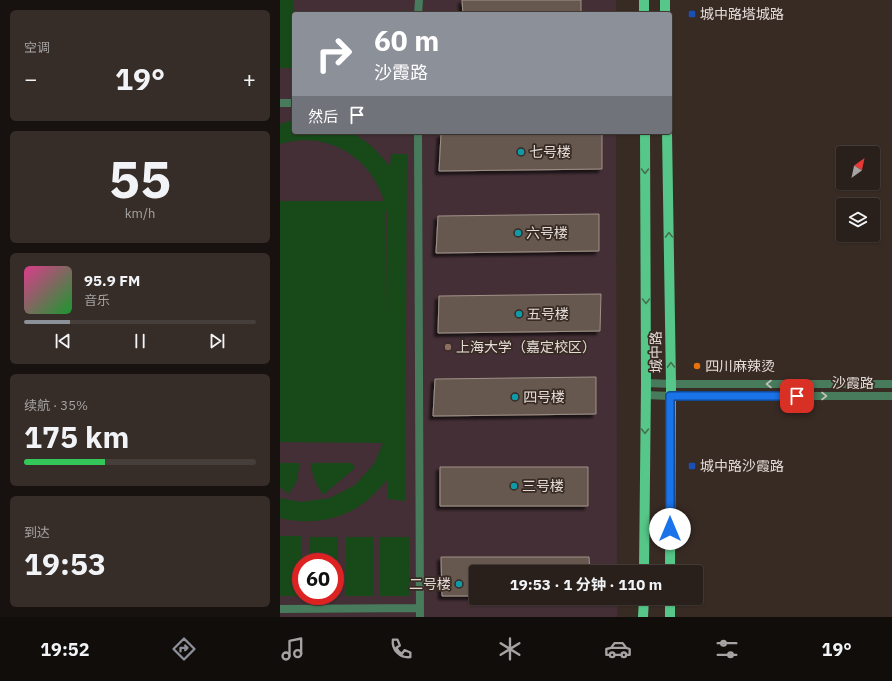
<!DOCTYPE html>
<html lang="zh">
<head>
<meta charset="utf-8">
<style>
	body { margin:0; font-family:"IBM Plex Sans","Noto Sans SC",sans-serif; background:#362d28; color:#f1f3f6; height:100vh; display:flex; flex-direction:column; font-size:15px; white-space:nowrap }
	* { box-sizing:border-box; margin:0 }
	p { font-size:13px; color:#a5a3a3 }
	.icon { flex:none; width:22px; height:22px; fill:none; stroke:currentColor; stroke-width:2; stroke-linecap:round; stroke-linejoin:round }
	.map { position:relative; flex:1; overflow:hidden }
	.side { display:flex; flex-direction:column; gap:10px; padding:10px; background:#17120f; width:280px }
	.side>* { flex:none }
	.top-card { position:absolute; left:12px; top:12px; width:380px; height:122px; border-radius:4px; box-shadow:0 1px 3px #0004,0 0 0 1px #463e3a; background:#8c9099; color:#fff; overflow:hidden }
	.needle { width:26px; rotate:33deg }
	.fabs { position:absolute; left:556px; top:146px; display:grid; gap:8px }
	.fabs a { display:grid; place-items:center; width:44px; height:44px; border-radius:4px; background:#2a201b; box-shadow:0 1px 3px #0004,0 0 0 1px #463e3a; font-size:20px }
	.speed { position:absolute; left:12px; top:553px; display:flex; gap:8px; font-size:20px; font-weight:700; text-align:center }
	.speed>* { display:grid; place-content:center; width:52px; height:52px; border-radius:50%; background:#2a201b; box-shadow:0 1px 3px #0004,0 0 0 1px #463e3a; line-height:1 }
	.speed .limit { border:6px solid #d22; background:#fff; color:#111 }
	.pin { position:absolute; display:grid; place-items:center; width:34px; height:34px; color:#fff; margin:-17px; border-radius:8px; box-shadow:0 2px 6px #0006 }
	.me { position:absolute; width:44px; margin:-22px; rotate:0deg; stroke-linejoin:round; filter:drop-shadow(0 0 3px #0008) }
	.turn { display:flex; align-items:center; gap:14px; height:84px; padding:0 16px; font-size:18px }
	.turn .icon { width:52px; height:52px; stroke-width:2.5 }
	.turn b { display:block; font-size:28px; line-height:34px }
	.then { display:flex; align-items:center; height:38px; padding:0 16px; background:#0003; gap:8px; font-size:15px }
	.big { font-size:30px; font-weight:700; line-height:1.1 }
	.side .card { flex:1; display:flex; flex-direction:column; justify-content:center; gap:6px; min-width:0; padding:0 14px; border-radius:6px; background:#362d28 }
	.side .dial { align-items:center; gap:0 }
	.dial b { font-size:52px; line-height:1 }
	.song { display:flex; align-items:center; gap:12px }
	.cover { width:48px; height:48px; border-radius:6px; background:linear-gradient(135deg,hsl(330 70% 55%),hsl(130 70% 35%)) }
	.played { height:4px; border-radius:2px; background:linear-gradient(90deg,#8c9099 20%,#463e3a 20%) }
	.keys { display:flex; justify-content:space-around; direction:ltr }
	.heat { display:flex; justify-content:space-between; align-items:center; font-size:22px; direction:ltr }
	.charge { height:6px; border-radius:3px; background:linear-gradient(90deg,#34c759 35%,#463e3a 0) }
	.trip { position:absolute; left:189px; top:565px; width:234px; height:40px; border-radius:4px; background:#2a201b; box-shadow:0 1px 3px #0004,0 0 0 1px #463e3a; font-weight:700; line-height:40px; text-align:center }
	.tab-bar { display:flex; height:64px; justify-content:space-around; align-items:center; background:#110d0b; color:#a5a3a3 }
	.tab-bar .icon { width:28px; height:28px }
	.tab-bar .selected { color:#8c9099 }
	.tab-bar b { font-size:18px; color:#f1f3f6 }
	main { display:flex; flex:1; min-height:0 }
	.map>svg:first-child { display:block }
	.education { fill:#432f35; fill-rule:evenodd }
	.green { fill:#174919; fill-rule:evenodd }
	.building { fill:#665950; stroke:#9f9187; filter:url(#shadow) }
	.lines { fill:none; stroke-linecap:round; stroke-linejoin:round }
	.minor { stroke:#487b5c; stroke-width:8 }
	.tertiary { stroke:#487b5c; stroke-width:8 }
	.primary { stroke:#56c788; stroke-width:10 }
	.oneway { stroke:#467151 }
	.oneway2 { stroke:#bdc3b8 }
	.route-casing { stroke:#114b97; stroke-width:10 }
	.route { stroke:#1a73e8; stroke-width:7 }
	.transit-dot { fill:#1a4fb4; stroke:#382b24; stroke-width:1.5 }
	.culture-dot { fill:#0f9aa8; stroke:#382b24; stroke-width:1.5 }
	.education-dot { fill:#8d6e63; stroke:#382b24; stroke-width:1.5 }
	.food-dot { fill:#e8710a; stroke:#382b24; stroke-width:1.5 }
	.labels { text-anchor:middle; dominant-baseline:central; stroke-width:3.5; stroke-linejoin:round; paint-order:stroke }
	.poi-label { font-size:14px; fill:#e4dbd7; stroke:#382b24; text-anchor:start }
	.street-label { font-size:14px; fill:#e4dbd7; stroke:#382b24 }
</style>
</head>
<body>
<main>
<section class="side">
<div class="card"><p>空调</p>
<div class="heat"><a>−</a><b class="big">19°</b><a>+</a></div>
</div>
<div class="card dial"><b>55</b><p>km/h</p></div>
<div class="card">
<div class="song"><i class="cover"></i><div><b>95.9 FM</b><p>音乐</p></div></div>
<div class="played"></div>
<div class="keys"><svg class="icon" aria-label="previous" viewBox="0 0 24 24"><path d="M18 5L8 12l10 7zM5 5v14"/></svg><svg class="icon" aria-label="pause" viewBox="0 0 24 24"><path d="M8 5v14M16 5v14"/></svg><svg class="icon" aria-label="next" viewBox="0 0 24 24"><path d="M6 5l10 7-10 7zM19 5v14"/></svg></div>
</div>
<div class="card"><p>续航 · 35%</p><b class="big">175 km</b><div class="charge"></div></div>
<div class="card"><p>到达</p><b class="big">19:53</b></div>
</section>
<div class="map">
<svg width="612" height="617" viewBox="0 0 612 617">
	<defs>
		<filter id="shadow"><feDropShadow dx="-3.5" dy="3.5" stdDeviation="1" flood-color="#0009"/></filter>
	</defs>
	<rect width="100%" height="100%" fill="#382b24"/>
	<path class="education" d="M0,0H336V14H14V132H336L337,572H196V598H337V617H0ZM21,562H55V596H21Z"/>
	<path class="green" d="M0,0H13L14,68H0Z
		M10,121H14V132C25,132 62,130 70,133C87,139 99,153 110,167L111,154H127L125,501L108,499V479C100,488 91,498 81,505C58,521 27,525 0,518V498L21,502L50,498L75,485L94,464L103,443L0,442V201H104C91,156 46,130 0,144V124ZM105,205L107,213L105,439Z
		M0,463H20L16,483L8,494L0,487Z
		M31,463H72L75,468L43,495C36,484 32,476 31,463Z
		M0,536H21V596H0Z
		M30,537H58V596H30H55V562H30Z
		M66,537H94V596H66Z
		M100,537H129V596H100Z"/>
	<path class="building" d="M182,0H301V14H183Z
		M322,132V169L159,171L161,134Z
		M319,214V251L156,253L158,216Z
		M321,294L320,331L158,333L159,296Z
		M316,377V414L153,416L155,379Z
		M160,467H308V506H160Z
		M161,557H309L310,572H196V596H162Z"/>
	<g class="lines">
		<path class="minor" d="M138,14L139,0
			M0,103H14
			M138,132L140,617
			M0,609L140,608"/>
		<path class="tertiary" d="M366,383L391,384H612
			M365,395L390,396H612"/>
		<path class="primary" d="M364,0V14
			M385,0V14
			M387,132L391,384L390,572
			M364,572L366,383L365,132
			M363,617L364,598
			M390,617V598"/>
	</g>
	<defs><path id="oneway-chevron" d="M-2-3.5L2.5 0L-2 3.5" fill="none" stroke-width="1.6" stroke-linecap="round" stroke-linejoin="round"/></defs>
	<g class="oneway">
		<use href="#oneway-chevron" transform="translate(365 171) rotate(90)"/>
		<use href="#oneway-chevron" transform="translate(389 235) rotate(-91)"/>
		<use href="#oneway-chevron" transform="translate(366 301) rotate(90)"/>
		<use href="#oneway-chevron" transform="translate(391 365) rotate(-91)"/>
		<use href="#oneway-chevron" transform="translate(365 431) rotate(91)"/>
	</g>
	<g class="oneway2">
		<use href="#oneway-chevron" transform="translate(489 384) rotate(180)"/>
		<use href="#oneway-chevron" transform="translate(544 396)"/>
	</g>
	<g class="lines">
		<defs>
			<path id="route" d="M390,529V396H517"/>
		</defs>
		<use href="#route" class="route-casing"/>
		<use href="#route" class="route"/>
	</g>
	<g class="transit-dot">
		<rect x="408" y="10" width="8" height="8" rx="2"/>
		<rect x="408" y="462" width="8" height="8" rx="2"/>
	</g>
	<g class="culture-dot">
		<circle cx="241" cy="152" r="4"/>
		<circle cx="238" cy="233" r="4"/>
		<circle cx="239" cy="314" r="4"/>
		<circle cx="235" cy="397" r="4"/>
		<circle cx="234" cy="486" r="4"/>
		<circle cx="179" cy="584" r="4"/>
	</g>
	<circle class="education-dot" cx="168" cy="347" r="4"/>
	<circle class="food-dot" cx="417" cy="366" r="4"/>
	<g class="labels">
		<g class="poi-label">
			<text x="420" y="14">城中路塔城路</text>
			<text x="249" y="152">七号楼</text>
			<text x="246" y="233">六号楼</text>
			<text x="247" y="314">五号楼</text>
			<text x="176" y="347">上海大学（嘉定校区）</text>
			<text x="425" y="366">四川麻辣烫</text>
			<text x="243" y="397">四号楼</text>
			<text x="420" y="466">城中路沙霞路</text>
			<text x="242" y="486">三号楼</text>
			<text x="171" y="584" text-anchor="end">二号楼</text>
		</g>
		<g class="street-label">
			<text transform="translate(376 352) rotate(-91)">城中路</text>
			<text x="573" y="383">沙霞路</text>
		</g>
	</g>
</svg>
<div class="fabs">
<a><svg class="needle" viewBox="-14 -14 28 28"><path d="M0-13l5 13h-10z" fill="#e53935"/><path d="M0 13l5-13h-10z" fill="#a5a3a3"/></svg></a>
<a><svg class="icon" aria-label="layers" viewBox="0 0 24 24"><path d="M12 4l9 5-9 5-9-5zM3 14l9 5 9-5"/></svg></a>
</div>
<div class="speed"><div class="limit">60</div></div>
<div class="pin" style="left:517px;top:396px;background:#d93025"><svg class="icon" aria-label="arrive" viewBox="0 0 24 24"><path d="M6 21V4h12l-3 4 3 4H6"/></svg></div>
<svg class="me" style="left:390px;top:529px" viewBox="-20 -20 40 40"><circle r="19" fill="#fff"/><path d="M0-13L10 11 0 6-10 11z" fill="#1a73e8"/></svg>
<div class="trip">19:53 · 1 分钟 · 110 m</div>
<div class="top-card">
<div class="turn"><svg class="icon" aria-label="right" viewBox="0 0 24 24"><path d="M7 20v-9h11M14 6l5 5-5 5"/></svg><div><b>60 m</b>沙霞路</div></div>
<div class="then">然后<svg class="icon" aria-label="arrive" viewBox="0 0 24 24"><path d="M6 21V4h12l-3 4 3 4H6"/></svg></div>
</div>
</div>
</main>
<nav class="tab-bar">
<b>19:52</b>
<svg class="icon selected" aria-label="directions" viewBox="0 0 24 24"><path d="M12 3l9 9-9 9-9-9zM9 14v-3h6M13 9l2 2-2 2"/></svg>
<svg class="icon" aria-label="music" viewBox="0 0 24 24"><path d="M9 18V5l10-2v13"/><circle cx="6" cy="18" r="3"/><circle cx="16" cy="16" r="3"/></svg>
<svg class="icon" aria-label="phone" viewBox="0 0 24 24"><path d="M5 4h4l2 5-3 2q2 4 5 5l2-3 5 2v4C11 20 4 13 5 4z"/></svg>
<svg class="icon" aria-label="climate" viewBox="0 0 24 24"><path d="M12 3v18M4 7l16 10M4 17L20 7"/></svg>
<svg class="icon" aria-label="car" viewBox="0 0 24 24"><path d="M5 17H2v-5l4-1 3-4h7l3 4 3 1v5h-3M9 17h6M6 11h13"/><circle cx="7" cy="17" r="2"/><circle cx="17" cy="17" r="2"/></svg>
<svg class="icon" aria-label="filters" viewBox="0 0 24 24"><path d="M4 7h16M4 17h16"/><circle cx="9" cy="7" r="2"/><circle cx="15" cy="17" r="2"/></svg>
<b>19°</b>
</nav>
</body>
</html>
